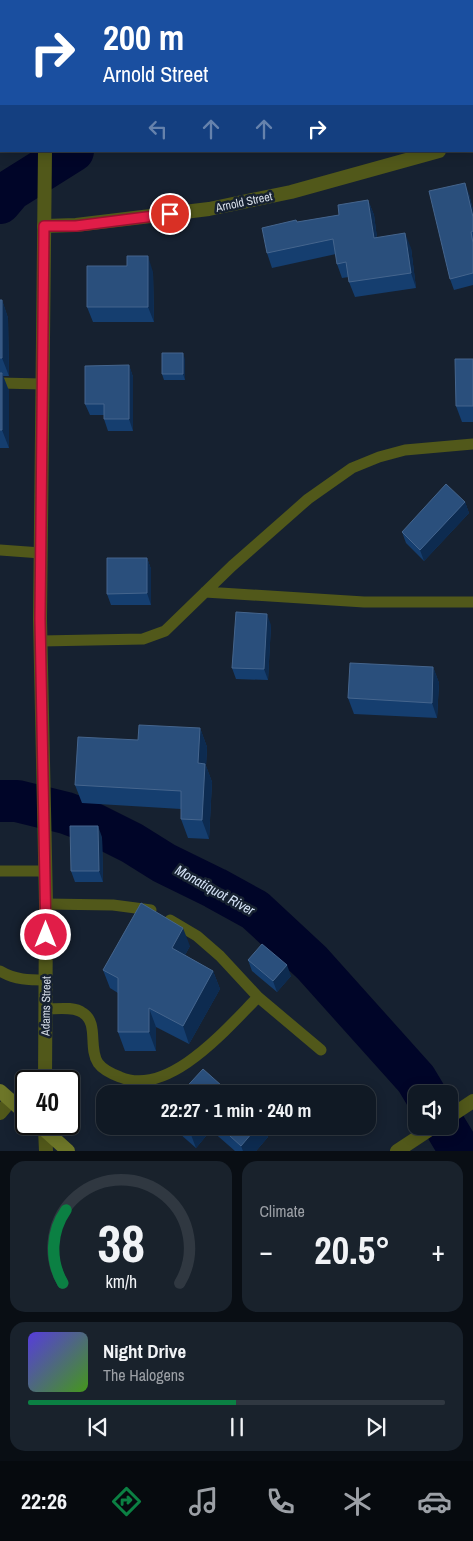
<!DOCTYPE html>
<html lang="en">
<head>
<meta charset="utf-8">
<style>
	body { margin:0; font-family:"Archivo Narrow",sans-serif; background:#19222c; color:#f1f3f6; height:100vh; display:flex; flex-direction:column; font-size:19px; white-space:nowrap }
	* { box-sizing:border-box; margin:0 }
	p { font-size:16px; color:#9ca0a6 }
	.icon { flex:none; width:28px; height:28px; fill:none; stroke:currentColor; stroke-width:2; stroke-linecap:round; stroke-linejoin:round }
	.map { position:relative; height:1151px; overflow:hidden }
	.details { display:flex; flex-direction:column; gap:10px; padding:10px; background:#090e14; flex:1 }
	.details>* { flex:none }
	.guide { position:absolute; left:0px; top:0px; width:474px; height:152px; box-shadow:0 2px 12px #0003,0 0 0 1px #303841; background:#1a4fa0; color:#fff; overflow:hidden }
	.buttons { position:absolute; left:408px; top:1085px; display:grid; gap:10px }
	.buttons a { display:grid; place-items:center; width:50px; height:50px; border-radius:10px; background:#101924; box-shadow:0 2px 12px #0003,0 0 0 1px #303841; font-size:25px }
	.speed { position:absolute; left:15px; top:1070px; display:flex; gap:10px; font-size:25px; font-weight:700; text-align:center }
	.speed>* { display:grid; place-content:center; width:65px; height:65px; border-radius:50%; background:#101924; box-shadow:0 2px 12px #0003,0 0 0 1px #303841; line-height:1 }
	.speed .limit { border:2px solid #111; border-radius:8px; background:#fff; color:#111 }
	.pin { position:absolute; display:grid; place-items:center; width:42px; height:42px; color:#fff; margin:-21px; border:2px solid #fff; border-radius:50%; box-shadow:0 1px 5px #0007 }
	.me { position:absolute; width:55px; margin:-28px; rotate:0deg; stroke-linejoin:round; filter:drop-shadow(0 0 4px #0008) }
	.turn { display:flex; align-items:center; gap:18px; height:105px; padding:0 20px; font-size:22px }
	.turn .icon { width:65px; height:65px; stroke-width:2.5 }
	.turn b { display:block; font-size:35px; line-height:42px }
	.lanes { display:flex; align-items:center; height:48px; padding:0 20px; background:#0003; justify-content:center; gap:25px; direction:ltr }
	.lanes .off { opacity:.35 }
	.big { font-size:38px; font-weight:800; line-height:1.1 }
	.details .tile { flex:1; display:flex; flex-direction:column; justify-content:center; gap:8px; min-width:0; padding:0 18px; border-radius:15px; background:#19222c }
	.details .dial { align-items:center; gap:0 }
	.dial svg { height:130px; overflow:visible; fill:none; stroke:#303841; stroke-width:7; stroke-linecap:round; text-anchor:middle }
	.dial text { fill:#f1f3f6; stroke:none }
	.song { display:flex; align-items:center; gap:15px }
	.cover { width:60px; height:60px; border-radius:8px; background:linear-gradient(135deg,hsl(250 70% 55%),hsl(100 70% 35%)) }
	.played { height:5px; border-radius:2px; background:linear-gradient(90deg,#0b8043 50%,#303841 50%) }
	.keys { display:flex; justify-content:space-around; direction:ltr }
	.heat { display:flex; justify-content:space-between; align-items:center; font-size:28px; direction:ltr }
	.details .tiles { flex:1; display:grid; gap:10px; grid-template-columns:1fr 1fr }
	.tile:last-child { grid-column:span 2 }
	.trip { position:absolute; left:96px; top:1085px; width:280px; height:50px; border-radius:15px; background:#101924; box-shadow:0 2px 12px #0003,0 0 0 1px #303841; font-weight:800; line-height:50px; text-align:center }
	.dock { display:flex; height:80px; justify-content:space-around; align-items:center; background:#060a0e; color:#9ca0a6 }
	.dock .icon { width:35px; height:35px }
	.dock .selected { color:#0b8043 }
	.dock b { font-size:22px; color:#f1f3f6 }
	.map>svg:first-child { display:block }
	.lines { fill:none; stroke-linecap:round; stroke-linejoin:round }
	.river { stroke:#000528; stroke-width:42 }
	.service { stroke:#51581a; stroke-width:11 }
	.minor { stroke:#51581a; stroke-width:14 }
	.tertiary { stroke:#51581a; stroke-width:14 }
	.secondary { stroke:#6d7628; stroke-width:14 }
	.wall { fill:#153e6f }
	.shaded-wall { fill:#0d2b50 }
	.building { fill:#2a4f7c; stroke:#45658d }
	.route-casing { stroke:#92132f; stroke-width:12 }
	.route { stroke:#e11d48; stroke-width:9 }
	.labels { text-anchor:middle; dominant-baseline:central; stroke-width:5; stroke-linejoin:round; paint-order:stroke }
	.street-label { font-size:12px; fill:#d6dde8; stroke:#162130 }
	.water-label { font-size:14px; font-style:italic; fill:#d4e2f6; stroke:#162130 }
</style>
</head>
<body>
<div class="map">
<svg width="473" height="1151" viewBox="0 0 473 1151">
	<rect width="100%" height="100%" fill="#162130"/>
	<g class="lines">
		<path class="river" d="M119,1V0
			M0,203L11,190L73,151
			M0,801H17L66,813L90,822L132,843L164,863L215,888L255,910L312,963L416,1079L425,1094
			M445,1126L460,1151"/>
		<path class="service" d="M329,0L330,1
			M463,0L464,1
			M472,46L473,48
			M0,61L1,62
			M472,142H473
			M0,383L42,384
			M0,550L41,553
			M205,592L364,602H473
			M41,641L143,639L165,631L232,566L308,499L352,468L379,457L405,450L473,444
			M0,871H46
			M46,904L113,905L151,910
			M170,920L197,936L220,956L258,997L321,1050
			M0,971C15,980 29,980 46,980
			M46,1009C57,1009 74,1006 83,1013C99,1023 88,1048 98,1063C103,1070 112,1074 120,1077C169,1098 228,1027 258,997"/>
		<path class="minor" d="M44,226L76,225L209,209L291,192L439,151
			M0,1113L11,1100
			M45,1129L46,1151"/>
		<path class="tertiary" d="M46,1V0
			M45,1081L46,904L40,619L45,151
			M449,1117L473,1101
			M397,1151L435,1126"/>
		<path class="secondary" d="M0,1091L26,1114
			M38,1124L68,1151"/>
	</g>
	<path class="wall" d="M469,194L473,210V285L454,290L450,279Z
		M368,200L374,215L377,238L411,248L416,288L355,297L349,282V277L342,278L337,264L336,254L272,268L267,253L297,222L339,215Z
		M127,266L153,272L154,322H93L87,307Z
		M0,300H2L8,318L9,376H3L9,391V448H0Z
		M185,359V380H164L162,374Z
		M473,359V422H462L456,406Z
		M129,365L133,377V431H108L104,419V415H90L85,404Z
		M465,502L469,513L424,561L406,543L402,532Z
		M147,558L151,569V605H111L107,594Z
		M271,625L268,680L236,679L232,668Z
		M433,667L439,683L437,718L354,714L348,698Z
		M200,728L207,747L206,766L212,782L209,839L188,838L181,819V809L82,803L75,785L138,740Z
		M102,837L103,882H75L71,871Z
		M190,946L185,955L213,971L220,989L189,1044L156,1027V1051H125L118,1032V993L110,988L103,970Z
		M248,960L291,976L277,992L252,971Z
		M171,1126H264L268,1137L256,1151H235L211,1130L196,1148Z"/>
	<path class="shaded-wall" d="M465,183L469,194L473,210V217Z
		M368,200L374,215L379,253L374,238Z
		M405,233L411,248L416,288L411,273Z
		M148,256L153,272L154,322L148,307Z
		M2,300L8,318L9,376L2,358Z
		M183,353L185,359V380L183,374Z
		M129,365L133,377V431L129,419Z
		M2,373L9,391V448L2,430Z
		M465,502L469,513L424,561L420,550Z
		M147,558L151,569V605L147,593Z
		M267,614L271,625L268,680L264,669Z
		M433,667L439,683L437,718L432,703Z
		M200,728L207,747L206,766L212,782L209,839L202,820L198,763Z
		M98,826L102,837L103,882L99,871Z
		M183,928L190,946L178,967L172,948Z
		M287,965L291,976L277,992L273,981Z
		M213,971L220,989L189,1044L183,1026Z
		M149,1008L156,1027V1051L149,1032Z
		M196,1126H210L211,1130L196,1148L190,1132Z
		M258,1126H264L268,1137L256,1151H243L241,1146Z"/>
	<path class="building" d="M465,183L473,217V231L471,232L473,243V273L450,279L429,191Z
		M368,200L374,238L405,233L411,273L349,282L346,262L337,264L333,239L267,253L262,228L296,220L297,222L339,215L338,205Z
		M127,256H148V307H87V266H127Z
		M0,300H2V358H0Z
		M162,353H183V374H162Z
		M455,359H473V406H456Z
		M129,365V419H104V404H85V366Z
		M0,373H2V430H0Z
		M446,484L465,502L420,550L402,532Z
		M107,558H147V593L107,594Z
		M236,612L267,614L264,669L232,668Z
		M350,663L433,667L432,703L348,698Z
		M139,725L200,728L198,763L205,764L202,820L181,819V791L75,785L78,737L138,740Z
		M70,826H98L99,871H71Z
		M141,903L183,928L172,948L213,971L183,1026L149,1008V1032H118V978L103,970Z
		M262,944L287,965L273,981L248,960Z
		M203,1069L231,1094H180Z
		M183,1126H196L190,1132Z
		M219,1126H258L241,1146Z"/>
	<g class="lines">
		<defs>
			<path id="route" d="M46,935L40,619L44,226H76L170,214"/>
		</defs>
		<use href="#route" class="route-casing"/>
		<use href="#route" class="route"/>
	</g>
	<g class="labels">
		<g class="street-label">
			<text transform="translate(244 202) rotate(-12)">Arnold Street</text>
			<text transform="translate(46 1006) rotate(-89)">Adams Street</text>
		</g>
		<g class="water-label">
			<text transform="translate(215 890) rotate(29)">Monatiquot River</text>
		</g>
	</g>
</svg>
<div class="buttons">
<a><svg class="icon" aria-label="sound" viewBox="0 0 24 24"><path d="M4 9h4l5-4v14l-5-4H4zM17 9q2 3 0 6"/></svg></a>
</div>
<div class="speed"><div class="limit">40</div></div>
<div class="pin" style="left:170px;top:214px;background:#d93025"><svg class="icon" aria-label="arrive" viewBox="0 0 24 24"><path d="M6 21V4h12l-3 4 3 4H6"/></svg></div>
<svg class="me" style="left:46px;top:935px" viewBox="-20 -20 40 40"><circle r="17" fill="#e11d48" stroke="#fff" stroke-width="3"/><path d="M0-11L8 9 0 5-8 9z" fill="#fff"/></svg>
<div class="trip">22:27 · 1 min · 240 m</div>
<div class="guide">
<div class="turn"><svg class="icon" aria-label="right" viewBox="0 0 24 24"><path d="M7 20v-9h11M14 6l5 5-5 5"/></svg><div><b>200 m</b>Arnold Street</div></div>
<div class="lanes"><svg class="icon off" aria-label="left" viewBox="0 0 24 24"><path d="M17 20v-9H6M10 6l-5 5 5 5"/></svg><svg class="icon off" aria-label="ahead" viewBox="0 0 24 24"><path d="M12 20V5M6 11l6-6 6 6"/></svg><svg class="icon off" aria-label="ahead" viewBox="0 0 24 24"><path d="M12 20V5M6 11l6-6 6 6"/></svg><svg class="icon" aria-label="right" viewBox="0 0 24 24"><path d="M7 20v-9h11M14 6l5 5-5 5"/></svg></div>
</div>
</div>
<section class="details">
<div class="tiles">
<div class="tile dial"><svg viewBox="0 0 100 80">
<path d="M14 69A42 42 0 1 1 86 69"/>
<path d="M14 69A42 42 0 0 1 16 24" stroke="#0b8043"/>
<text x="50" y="56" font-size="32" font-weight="700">38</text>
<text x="50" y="72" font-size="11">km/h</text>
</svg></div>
<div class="tile"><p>Climate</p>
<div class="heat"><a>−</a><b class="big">20.5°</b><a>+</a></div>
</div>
<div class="tile">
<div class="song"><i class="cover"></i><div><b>Night Drive</b><p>The Halogens</p></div></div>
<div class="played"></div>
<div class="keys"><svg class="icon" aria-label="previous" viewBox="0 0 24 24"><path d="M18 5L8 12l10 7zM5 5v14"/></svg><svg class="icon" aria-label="pause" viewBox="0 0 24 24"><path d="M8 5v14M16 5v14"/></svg><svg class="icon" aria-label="next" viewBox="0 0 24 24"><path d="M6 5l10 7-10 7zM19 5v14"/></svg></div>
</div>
</div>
</section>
<nav class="dock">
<b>22:26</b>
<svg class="icon selected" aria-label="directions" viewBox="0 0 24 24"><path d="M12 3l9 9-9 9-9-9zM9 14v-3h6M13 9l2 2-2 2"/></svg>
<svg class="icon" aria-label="music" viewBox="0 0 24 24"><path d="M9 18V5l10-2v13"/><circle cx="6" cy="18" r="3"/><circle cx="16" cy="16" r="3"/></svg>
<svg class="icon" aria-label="phone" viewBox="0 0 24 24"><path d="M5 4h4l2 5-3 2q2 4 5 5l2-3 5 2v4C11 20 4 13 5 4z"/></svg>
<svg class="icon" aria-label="climate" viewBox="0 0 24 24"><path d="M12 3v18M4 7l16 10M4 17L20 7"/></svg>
<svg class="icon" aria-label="car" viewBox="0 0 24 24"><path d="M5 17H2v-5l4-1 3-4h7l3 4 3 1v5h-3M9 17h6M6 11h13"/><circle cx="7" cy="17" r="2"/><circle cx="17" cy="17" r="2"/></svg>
</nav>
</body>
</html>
